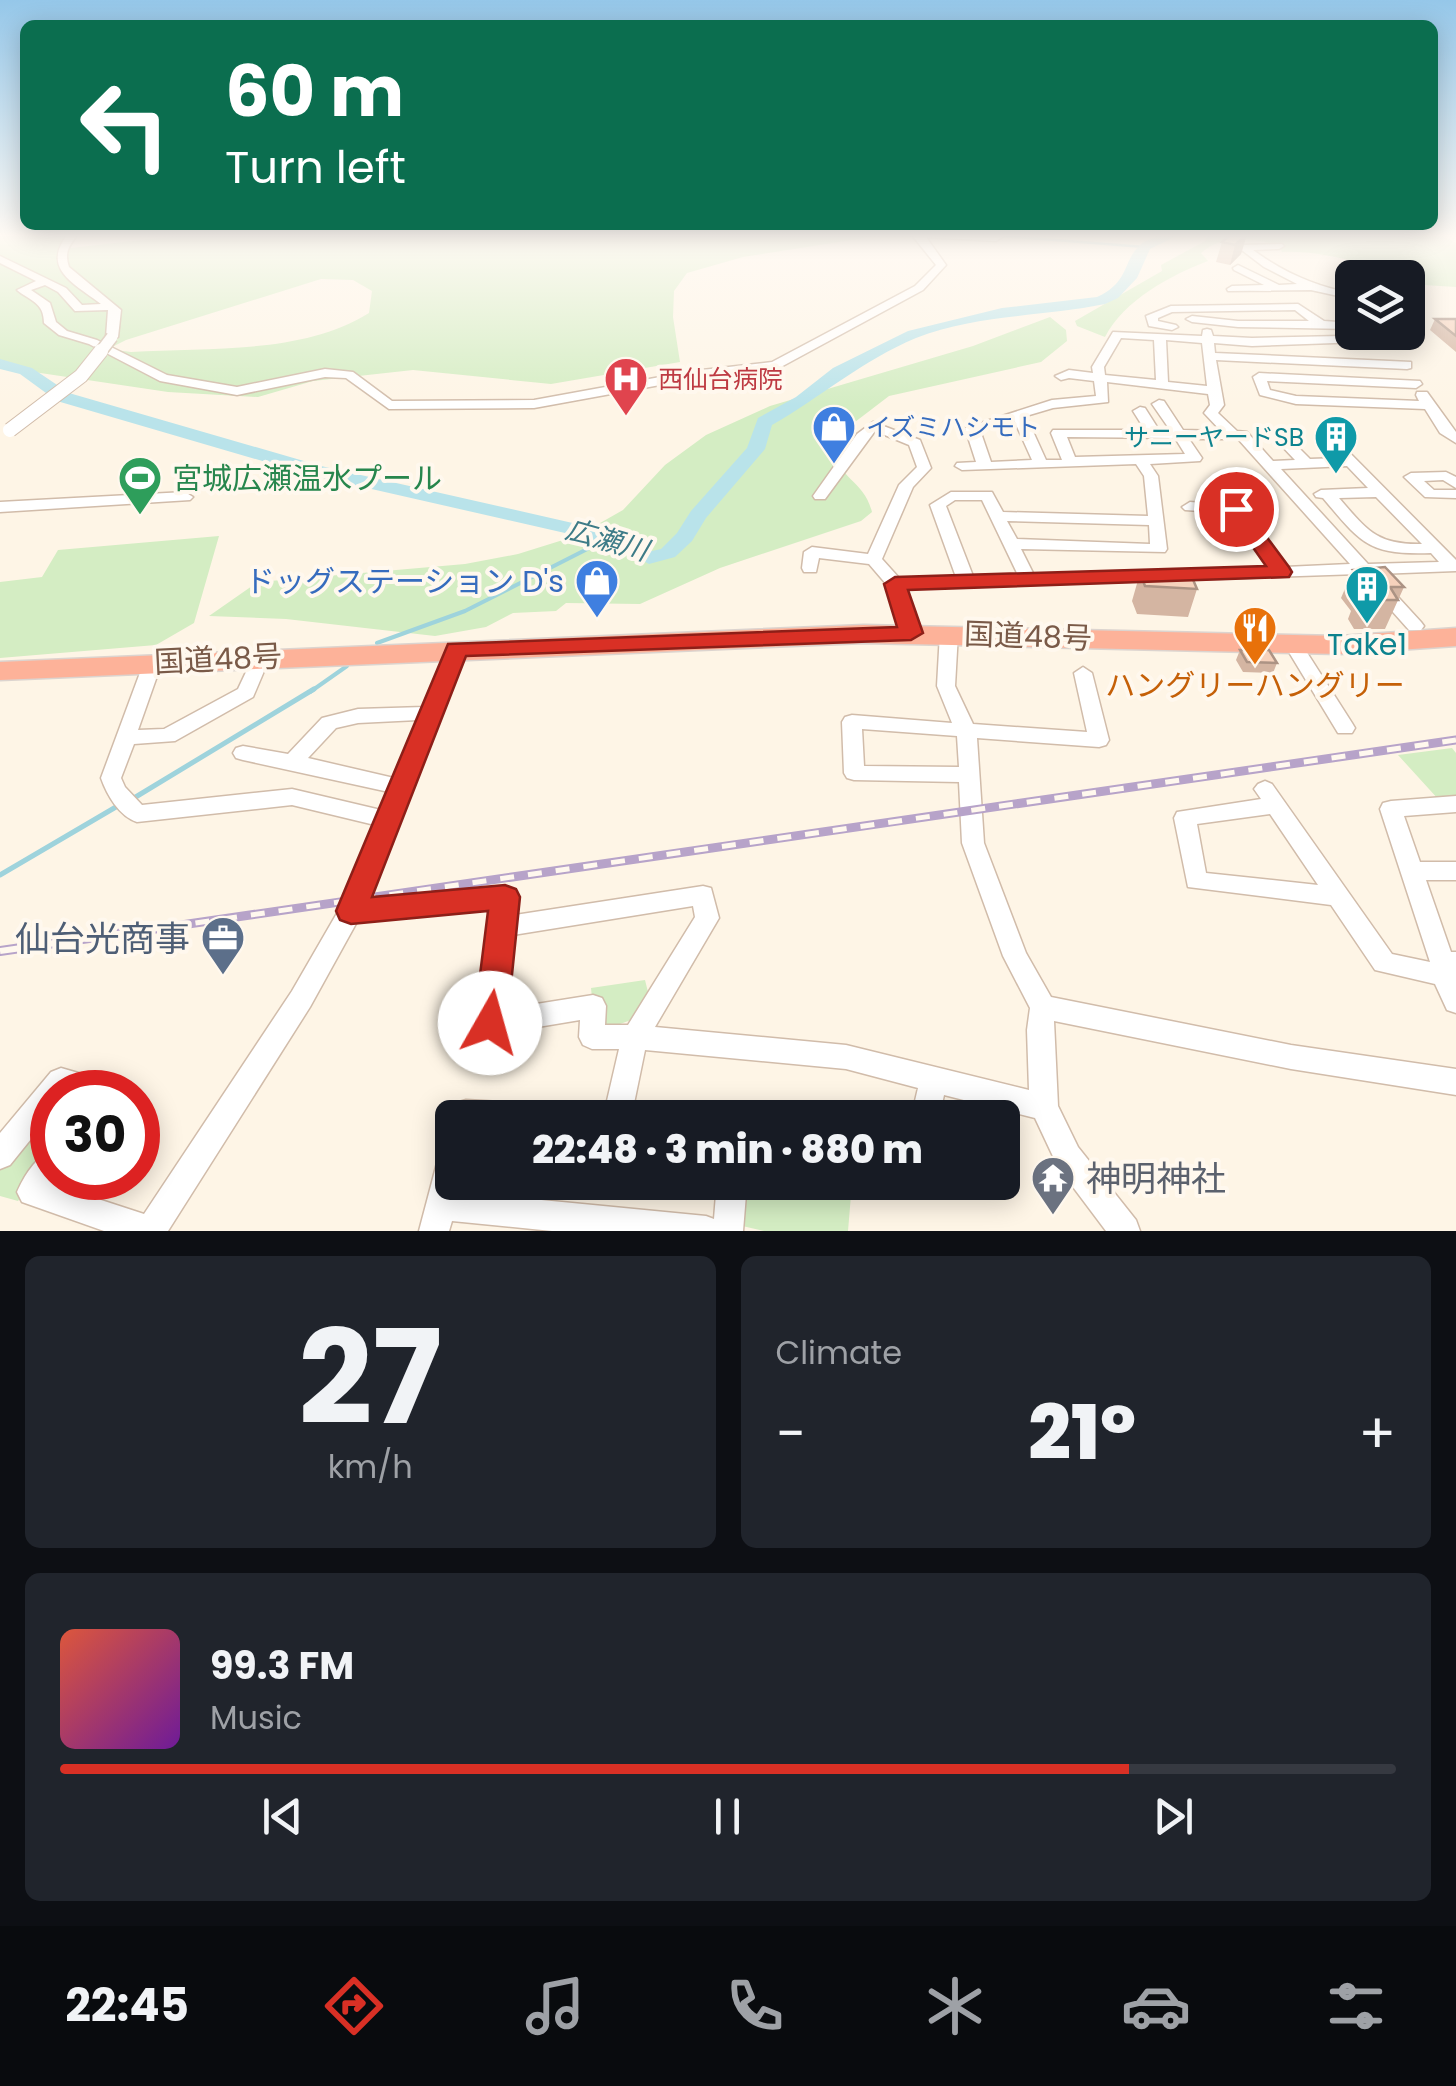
<!DOCTYPE html>
<html lang="en">
<head>
<meta charset="utf-8">
<style>
	body { margin:0; font-family:Poppins,"Noto Sans JP",sans-serif; background:#20242c; color:#f1f3f6; height:100vh; display:flex; flex-direction:column; font-size:38px; white-space:nowrap }
	* { box-sizing:border-box; margin:0 }
	p { font-size:32px; color:#9ea1a6 }
	.icon { flex:none; width:55px; height:55px; fill:none; stroke:currentColor; stroke-width:2; stroke-linecap:round; stroke-linejoin:round }
	.map { position:relative; height:1231px; overflow:hidden }
	.details { display:flex; flex-direction:column; gap:25px; padding:25px; background:#0d0f14; flex:1 }
	.details>* { flex:none }
	.guide { position:absolute; left:20px; top:20px; width:1418px; height:210px; border-radius:15px; box-shadow:0 5px 25px #0003; background:#0b6e4f; color:#fff; overflow:hidden }
	.tools { position:absolute; left:1335px; top:260px; display:grid; gap:20px }
	.tools a { display:grid; place-items:center; width:90px; height:90px; border-radius:15px; background:#171b24; box-shadow:0 5px 25px #0003; font-size:50px }
	.speed { position:absolute; left:30px; top:1070px; display:flex; gap:20px; font-size:50px; font-weight:700; text-align:center }
	.speed>* { display:grid; place-content:center; width:130px; height:130px; border-radius:50%; background:#171b24; box-shadow:0 5px 25px #0003; line-height:1 }
	.speed .limit { border:15px solid #d22; background:#fff; color:#111 }
	.pin { position:absolute; display:grid; place-items:center; width:85px; height:85px; color:#fff; margin:-42px; border:5px solid #fff; border-radius:50%; box-shadow:0 2px 10px #0007 }
	.me { position:absolute; width:110px; margin:-55px; rotate:7deg; stroke-linejoin:round; filter:drop-shadow(0 0 8px #0008) }
	.turn { display:flex; align-items:center; gap:35px; height:210px; padding:0 40px; font-size:45px }
	.turn .icon { width:130px; height:130px; stroke-width:2.5 }
	.turn b { display:block; font-size:70px; line-height:85px }
	.big { font-size:75px; font-weight:800; line-height:1.1 }
	.details .card { flex:1; display:flex; flex-direction:column; justify-content:center; gap:15px; min-width:0; padding:0 35px; border-radius:15px; background:#20242c }
	.details .dial { align-items:center; gap:0 }
	.dial b { font-size:130px; line-height:1 }
	.song { display:flex; align-items:center; gap:30px }
	.cover { width:120px; height:120px; border-radius:15px; background:linear-gradient(135deg,hsl(10 70% 55%),hsl(280 70% 35%)) }
	.played { height:10px; border-radius:5px; background:linear-gradient(90deg,#d93025 80%,#363941 80%) }
	.keys { display:flex; justify-content:space-around; direction:ltr }
	.heat { display:flex; justify-content:space-between; align-items:center; font-size:55px; direction:ltr }
	.details .tiles { flex:1; display:grid; gap:25px; grid-template-columns:1fr 1fr }
	.card:last-child { grid-column:span 2 }
	.trip { position:absolute; left:435px; top:1100px; width:585px; height:100px; border-radius:15px; background:#171b24; box-shadow:0 5px 25px #0003; font-weight:800; line-height:100px; text-align:center }
	.tabs { display:flex; height:160px; justify-content:space-around; align-items:center; background:#090b0e; color:#9ea1a6 }
	.tabs .icon { width:70px; height:70px }
	.tabs .active { color:#d93025 }
	.tabs b { font-size:45px; color:#f1f3f6 }
	.map>svg:first-child { display:block }
	.green { fill:#d4edc3; fill-rule:evenodd }
	.lines { fill:none; stroke-linecap:round; stroke-linejoin:round }
	.stream-far2 { stroke:#9ed3dc; stroke-width:2.5 }
	.stream-far1 { stroke:#9ed3dc; stroke-width:4 }
	.stream { stroke:#9ed3dc; stroke-width:5 }
	.river { fill:#b9e3ea; fill-rule:evenodd }
	.minor-casing { stroke:#d1bcaa; stroke-width:3 }
	.highway-casing { stroke:#dcd4cf; stroke-width:3 }
	.minor { fill:#fff; fill-rule:evenodd }
	.highway { fill:#fdb299; fill-rule:evenodd }
	.rail-far1-casing { stroke:#b7a3c9; stroke-width:9 }
	.rail-casing { stroke:#b7a3c9; stroke-width:10 }
	.rail-far1 { stroke:#fff8ee; stroke-width:5; stroke-dasharray:14; stroke-linecap:butt }
	.rail { stroke:#fff8ee; stroke-width:6; stroke-dasharray:18; stroke-linecap:butt }
	.minor-bridge-far1-casing { stroke:#d1bcaa; stroke-width:14; stroke-linecap:butt }
	.minor-bridge-casing { stroke:#d1bcaa; stroke-width:16; stroke-linecap:butt }
	.minor-bridge-far1 { stroke:#fff; stroke-width:11 }
	.minor-bridge { stroke:#fff; stroke-width:14 }
	.wall { fill:#d4b5a2 }
	.shaded-wall { fill:#ac9384 }
	.building { fill:#f6d2bc; stroke:#ac9384; stroke-width:2.5 }
	.route { fill:#d93025; stroke:#8d1f18; stroke-width:2.5 }
	.labels { text-anchor:middle; dominant-baseline:central; stroke-width:8; stroke-linejoin:round; paint-order:stroke }
	.far-health-label { font-size:25px; fill:#be3a42; stroke:#fff8ee; text-anchor:start }
	.far-shop-label { font-size:25px; fill:#366cbe; stroke:#fff8ee; text-anchor:start }
	.far-culture-label { font-size:25px; fill:#0d838f; stroke:#fff8ee; text-anchor:end }
	.far-water-label { font-size:28px; font-style:italic; fill:#3d7b87; stroke:#fff8ee }
	.leisure-label { font-size:30px; fill:#27864d; stroke:#fff8ee; text-anchor:start }
	.shop-label { font-size:30px; fill:#366cbe; stroke:#fff8ee; text-anchor:end }
	.street-label { font-size:30px; fill:#7a5a48; stroke:#fff8ee }
	.culture-label { font-size:30px; fill:#0d838f; stroke:#fff8ee }
	.food-label { font-size:30px; fill:#c56008; stroke:#fff8ee }
	.near-service-label { font-size:35px; fill:#4e5e75; stroke:#fff8ee; text-anchor:end }
	.near-worship-label { font-size:35px; fill:#5b616d; stroke:#fff8ee; text-anchor:start }
</style>
</head>
<body>
<div class="map">
<svg width="1456" height="1231" viewBox="0 0 1456 1231">
	<rect width="100%" height="100%" fill="#fef5e6"/>
	<path class="green" d="M0,234H65L63,243L71,248L194,234H890L743,257L687,273L674,291L673,317L680,362L551,384L413,370L313,381L258,397L168,392L0,367ZM321,279L353,280L372,291L369,313C302,355 208,347 131,352L108,349L126,340Z
		M1209,234H1439L1456,243V287L1408,284V278C1384,277 1367,265 1345,259C1323,254 1300,251 1282,252L1279,246C1250,237 1225,233 1201,253L1208,261C1171,275 1124,300 1105,337L1077,326L1075,321L1162,271L1161,265L1205,241Z
		M1050,317L1066,330L1067,341L1041,362L889,396L838,435C829,480 863,475 872,512L861,521L720,568L640,604L566,603L556,611L513,613L486,627L435,636L286,619L209,616L252,586L270,581L465,564L518,554L579,535L623,510L665,465L706,435L770,406L973,346Z
		M219,536L194,623L156,645L0,658V582L42,577L58,550Z
		M1452,748L1456,753V799L1439,800L1398,755Z
		M645,980L649,996L631,1020L609,1028L602,1023L604,1000L592,998L591,988Z
		M52,1101V1155L18,1201L0,1196V1168Z
		M800,1183H852L848,1231H764L738,1225L746,1185L799,1190Z"/>
	<g class="lines">
		<path class="stream-far2" d="M1002,236L1145,247"/>
		<path class="stream-far1" d="M377,643L465,611L605,540
			M310,692L347,666"/>
		<path class="stream" d="M134,798L314,689
			M0,875L121,804"/>
		<path class="river" d="M1164,234H1180L1150,249L1137,278L1118,298L1105,304C1043,317 976,314 916,338C863,360 821,397 772,425L765,449L706,518L692,541L675,557L649,564L627,552L565,533L310,475L57,401L20,374L0,369V359L32,368L69,393L321,466L577,524L641,544L652,551L661,549L677,533L691,511L747,448L758,418L796,397L833,368L908,331L1002,308L1097,297C1130,282 1122,262 1140,245C1145,240 1158,237 1164,234Z"/>
		<defs>
			<path id="minor" d="M68,234H78C69,246 64,252 69,267L121,310L118,337L112,340L106,337L108,310L75,311L58,292L45,285L31,290L50,303L56,322L67,331L97,340L167,375L237,387L325,369L353,372L392,401L534,400L693,371L772,362L915,286L936,265L911,234H1007L996,241L926,237L946,265L923,290L779,368L693,379L534,408L389,409L346,378L325,377L237,395L160,381L89,344L59,335L44,323C44,302 30,301 17,290L36,281L0,263V256L66,288L82,305L101,304C75,284 40,269 68,234Z
				M1282,244L1284,246L1279,249L1253,250C1283,272 1316,287 1352,293V299L1311,290L1228,291L1227,289L1232,286L1264,285L1234,270L1233,268L1238,265L1279,285L1297,284L1264,267L1239,248L1244,245Z
				M1298,304L1324,321L1352,323V329L1238,327L1192,322L1186,319L1192,316L1238,321H1309L1295,310L1172,312L1158,318V321L1176,325L1178,327L1172,330L1149,326L1146,316L1171,306Z
				M1207,329L1211,330L1213,336L1252,338L1388,335L1392,337V341L1252,346L1214,343L1215,353L1411,362V368L1407,369L1216,360L1224,405L1218,413L1237,431L1247,432L1273,461L1295,460L1277,441L1284,437L1289,438L1310,459L1339,458L1321,439L1323,436H1333L1456,560V571L1377,574L1421,622L1424,626L1421,630H1409L1359,574L905,589L920,633L911,638L902,633L887,585L869,564L819,558L816,572H804L802,568L804,552L812,547L868,554L899,485L917,467L909,445L875,431L825,499H815L813,496L857,434L873,422L920,440L931,468L913,487L882,559L900,579L956,577L930,505L951,492H992L1003,512L1148,516L1144,476L1136,464L962,470L955,466L957,463L976,462L965,428L1052,400L1096,396L1094,381L1069,378L1061,380L1055,376L1069,370L1093,373L1092,367L1113,332L1202,336L1203,330ZM1121,338L1154,340L1156,380L1105,375L1104,367ZM1166,340L1202,343L1207,386L1168,382ZM1107,382L1208,394L1210,405L1204,413L1221,431L1183,430L1164,401L1159,400L1152,404L1170,430H1159L1145,408L1140,407L1133,411L1145,430H1053L1051,433L1062,460H1046L1026,416L1053,408L1108,402ZM1014,420L1032,460L991,462L980,430ZM1067,437L1175,438L1185,454L1075,457ZM1189,439H1238L1350,564L1285,567L1241,506L1190,502L1182,507L1185,510L1231,513L1269,567L1034,575L1021,549L1165,552L1167,549L1158,476L1150,464L1200,461L1202,458ZM1347,466L1368,488L1321,490L1314,494L1316,497L1323,498C1362,544 1368,555 1431,553L1439,562L1368,564L1281,469ZM1376,497L1422,544C1376,545 1367,530 1339,498ZM955,500H982L1018,575L973,576L946,506ZM1007,521L1149,525L1150,544L1017,539Z
				M1259,373L1420,381L1422,384L1416,388L1267,381L1270,390L1296,396L1419,401L1416,395L1417,392H1427L1456,432V443L1440,433L1425,409L1296,404L1260,395L1253,377Z
				M1446,472L1456,477V488L1443,480L1424,481L1434,490H1456V498L1425,497L1404,477L1411,473Z
				M185,492L193,497L190,500L0,512V502Z
				M949,628L958,633L955,686L973,724L1087,732L1074,673L1083,667L1092,673L1109,740L1106,745L1099,747L977,738L984,843L1026,953L1051,997L1291,1045L1456,1069V1095L1291,1069L1054,1021L1058,1106L1078,1147L1136,1220L1140,1231H1106L1058,1167L1035,1118L944,1095L939,1118H911L918,1088L846,1069L645,1050L631,1118H603L619,1049H592L583,1045L579,1037L580,1020L490,1035L481,1031L477,1023L492,908L358,920L310,1007L168,1231H104L22,1202L17,1192C24,1176 36,1157 52,1150V1178H61L55,1185L144,1214L292,991L340,908L375,825L292,805L137,822C119,816 107,795 101,778L144,662L153,656L162,662L138,730L164,729L238,689L255,653L261,651L270,657L253,697L175,741L134,744L121,778L125,787L142,805L292,789L381,810L389,792L243,760L236,758L233,753L236,748L243,746L288,754L322,718L358,709L424,707L448,649L457,643L463,645L466,649L367,900L505,888L513,890L517,897L515,915L703,886L711,888L719,918L655,1027L846,1045L1029,1090L1027,1030L1030,1008L1003,956L962,843L959,782L854,780L847,778L844,773L842,722L845,717L852,715L952,723L937,686L940,633ZM418,720L394,778L308,758L336,728L358,723ZM862,729L957,736L959,767L864,766ZM693,906L695,917L628,1025H605L606,1006L602,998L593,995L505,1009L513,935Z
				M1293,638L1299,640L1352,723L1355,728L1352,733H1338L1284,644Z
				M1265,781L1272,784L1392,954L1430,962L1380,809L1383,803L1391,801L1456,796V812L1404,816L1420,862H1456V880H1426L1451,952H1456V1013L1447,1010L1435,984L1375,970L1331,905L1188,887L1174,818L1177,812L1261,799L1254,789L1258,784ZM1270,814L1318,885L1206,873L1197,824Z
				M61,1068L113,1083L117,1092H52V1113L10,1165L0,1169V1133L51,1072Z
				M466,1100L533,1104L543,1108L547,1118H452V1122L451,1118L456,1103Z
				M452,1149V1182H462L459,1192L706,1216L714,1219L717,1182H747L743,1231H552L452,1221L449,1231H419L437,1163L442,1153Z"/>
			<path id="highway" d="M864,625L1340,636L1456,628V646L1340,654L864,643L0,680V662Z"/>
		</defs>
		<use href="#minor" class="minor-casing"/>
		<use href="#highway" class="highway-casing"/>
		<use href="#minor" class="minor"/>
		<use href="#highway" class="highway"/>
		<defs>
			<path id="rail-far1" d="M140,931L1456,740"/>
			<path id="rail" d="M0,951L158,928"/>
		</defs>
		<use href="#rail-far1" class="rail-far1-casing"/>
		<use href="#rail" class="rail-casing"/>
		<use href="#rail-far1" class="rail-far1"/>
		<use href="#rail" class="rail"/>
		<defs>
			<path id="minor-bridge-far1" d="M99,354L112,337"/>
			<path id="minor-bridge" d="M10,430L81,376L101,351"/>
		</defs>
		<use href="#minor-bridge-far1" class="minor-bridge-far1-casing"/>
		<use href="#minor-bridge" class="minor-bridge-casing"/>
		<use href="#minor-bridge-far1" class="minor-bridge-far1"/>
		<use href="#minor-bridge" class="minor-bridge"/>
	</g>
	<path class="wall" d="M1247,234L1241,254L1230,265L1216,262L1222,242Z
		M1435,319H1456V352L1430,330Z
		M1353,570L1404,587L1385,629H1354L1348,619L1351,611L1341,598Z
		M1140,573L1197,589L1188,617L1137,614L1132,601Z
		M1240,650L1277,663L1273,673L1243,672L1236,660Z"/>
	<path class="shaded-wall" d="M1247,234L1241,254L1230,265L1235,245Z"/>
	<path class="building" d="M1231,234H1247L1235,245L1222,242Z
		M1435,319H1456V336Z
		M1385,567L1404,587H1390L1398,600H1366L1360,590L1370,591L1353,570Z
		M1140,573L1191,575L1197,589L1145,586Z
		M1240,650H1269L1277,663L1247,662Z"/>
	<linearGradient id="sky" x2="0" y2="1"><stop stop-color="#95c7e9"/><stop offset="0.58" stop-color="#fffaf4"/><stop offset="1" stop-color="#fffaf4" stop-opacity="0"/></linearGradient>
	<rect width="1456" height="406" fill="url(#sky)"/>
	<path class="route" d="M1236,503L1243,505L1289,567L1292,572L1289,577L908,590L923,633L911,640L466,656L372,897L505,885L516,889L520,897L507,1023L502,1033L490,1038L479,1033L474,1023L488,911L351,924L340,920L336,911L448,644L897,627L884,584L895,577L1266,566L1226,509Z"/>
	<defs>
		<symbol id="hospital-pin" viewBox="-11 -11 22 30"><path d="M0 17L-7.5 6A9.5 9.5 0 1 1 7.5 6Z" fill="#e0444e" stroke="#fff8ee"/><path d="M-5-5h3v3.5h4V-5h3V5h-3V1.5h-4V5h-3Z" fill="#fff"/></symbol>
		<symbol id="shop-pin" viewBox="-11 -11 22 30"><path d="M0 17L-7.5 6A9.5 9.5 0 1 1 7.5 6Z" fill="#3f7fe0" stroke="#fff8ee"/><path d="M-5-2.5h2.3a2.7 3.5 0 0 1 5.4 0H5L5.5 6h-11ZM-1.5-2.5h3a1.5 2.3 0 0 0-3 0Z" fill="#fff"/></symbol>
		<symbol id="building-pin" viewBox="-11 -11 22 30"><path d="M0 17L-7.5 6A9.5 9.5 0 1 1 7.5 6Z" fill="#0f9aa8" stroke="#fff8ee"/><path d="M-4-6H4V6H1V3H-1V6H-4ZM-2.5-4.3h1.7v1.8h-1.7ZM.8-4.3h1.7v1.8H.8ZM-2.5-1h1.7V.8h-1.7ZM.8-1h1.7V.8H.8Z" fill="#fff"/></symbol>
		<symbol id="stadium-pin" viewBox="-11 -11 22 30"><path d="M0 17L-7.5 6A9.5 9.5 0 1 1 7.5 6Z" fill="#2e9e5b" stroke="#fff8ee"/><path d="M0-5a6.5 5 0 1 0 0 10a6.5 5 0 1 0 0-10ZM-3.5-1.8h7v3.6h-7Z" fill="#fff"/></symbol>
		<symbol id="restaurant-pin" viewBox="-11 -11 22 30"><path d="M0 17L-7.5 6A9.5 9.5 0 1 1 7.5 6Z" fill="#e8710a" stroke="#fff8ee"/><path d="M-5-6h1v4h1v-4h1v4h1v-4h1v5L-1.5 .5V6h-2V.5L-5-1ZM5-6V6H3V1.5H1.5Q1.5-4 5-6Z" fill="#fff"/></symbol>
		<symbol id="office-pin" viewBox="-11 -11 22 30"><path d="M0 17L-7.5 6A9.5 9.5 0 1 1 7.5 6Z" fill="#5c6f8a" stroke="#fff8ee"/><path d="M-6-3h4V-5.5h4V-3h4V5H-6ZM-1-4.5V-3h2v-1.5ZM-6 0V1H6V0Z" fill="#fff"/></symbol>
		<symbol id="temple-pin" viewBox="-11 -11 22 30"><path d="M0 17L-7.5 6A9.5 9.5 0 1 1 7.5 6Z" fill="#6b7280" stroke="#fff8ee"/><path d="M0-6L5-2H3V0L6.5 2.5H4V6H1.5V3h-3V6H-4V2.5H-6.5L-3 0V-2H-5Z" fill="#fff"/></symbol>
	</defs>
	<g fill-rule="evenodd">
		<use href="#hospital-pin" x="601" y="354" width="50" height="68"/>
		<use href="#shop-pin" x="809" y="402" width="50" height="68"/>
		<use href="#building-pin" x="1311" y="412" width="50" height="68"/>
		<use href="#stadium-pin" x="115" y="453" width="50" height="68"/>
		<use href="#shop-pin" x="572" y="556" width="50" height="68"/>
		<use href="#building-pin" x="1342" y="562" width="50" height="68"/>
		<use href="#restaurant-pin" x="1230" y="603" width="50" height="68"/>
		<use href="#office-pin" x="198" y="913" width="50" height="68"/>
		<use href="#temple-pin" x="1028" y="1153" width="50" height="68"/>
	</g>
	<g class="labels">
		<g class="far-health-label">
			<text x="658" y="379">西仙台病院</text>
		</g>
		<g class="far-shop-label">
			<text x="866" y="427">イズミハシモト</text>
		</g>
		<g class="far-culture-label">
			<text x="1304" y="437">サニーヤードSB</text>
		</g>
		<g class="far-water-label">
			<text transform="translate(607 540) rotate(16)">広瀬川</text>
		</g>
		<g class="leisure-label">
			<text x="172" y="478">宮城広瀬温水プール</text>
		</g>
		<g class="shop-label">
			<text x="564" y="581">ドッグステーション D's</text>
		</g>
		<g class="street-label">
			<text transform="translate(1028 636) rotate(2)">国道48号</text>
			<text transform="translate(218 659) rotate(-3)">国道48号</text>
		</g>
		<g class="culture-label">
			<text x="1367" y="644">Take1</text>
		</g>
		<g class="food-label">
			<text x="1255" y="685">ハングリーハングリー</text>
		</g>
		<g class="near-service-label">
			<text x="190" y="938">仙台光商事</text>
		</g>
		<g class="near-worship-label">
			<text x="1086" y="1178">神明神社</text>
		</g>
	</g>
</svg>
<div class="tools">
<a><svg class="icon" aria-label="layers" viewBox="0 0 24 24"><path d="M12 4l9 5-9 5-9-5zM3 14l9 5 9-5"/></svg></a>
</div>
<div class="speed"><div class="limit">30</div></div>
<div class="pin" style="left:1236px;top:509px;background:#d93025"><svg class="icon" aria-label="arrive" viewBox="0 0 24 24"><path d="M6 21V4h12l-3 4 3 4H6"/></svg></div>
<svg class="me" style="left:490px;top:1023px" viewBox="-20 -20 40 40"><circle r="19" fill="#fff"/><path d="M0-13L10 11 0 6-10 11z" fill="#d93025"/></svg>
<div class="trip">22:48 · 3 min · 880 m</div>
<div class="guide">
<div class="turn"><svg class="icon" aria-label="left" viewBox="0 0 24 24"><path d="M17 20v-9H6M10 6l-5 5 5 5"/></svg><div><b>60 m</b>Turn left</div></div>
</div>
</div>
<section class="details">
<div class="tiles">
<div class="card dial"><b>27</b><p>km/h</p></div>
<div class="card"><p>Climate</p>
<div class="heat"><a>−</a><b class="big">21°</b><a>+</a></div>
</div>
<div class="card">
<div class="song"><i class="cover"></i><div><b>99.3 FM</b><p>Music</p></div></div>
<div class="played"></div>
<div class="keys"><svg class="icon" aria-label="previous" viewBox="0 0 24 24"><path d="M18 5L8 12l10 7zM5 5v14"/></svg><svg class="icon" aria-label="pause" viewBox="0 0 24 24"><path d="M8 5v14M16 5v14"/></svg><svg class="icon" aria-label="next" viewBox="0 0 24 24"><path d="M6 5l10 7-10 7zM19 5v14"/></svg></div>
</div>
</div>
</section>
<nav class="tabs">
<b>22:45</b>
<svg class="icon active" aria-label="directions" viewBox="0 0 24 24"><path d="M12 3l9 9-9 9-9-9zM9 14v-3h6M13 9l2 2-2 2"/></svg>
<svg class="icon" aria-label="music" viewBox="0 0 24 24"><path d="M9 18V5l10-2v13"/><circle cx="6" cy="18" r="3"/><circle cx="16" cy="16" r="3"/></svg>
<svg class="icon" aria-label="phone" viewBox="0 0 24 24"><path d="M5 4h4l2 5-3 2q2 4 5 5l2-3 5 2v4C11 20 4 13 5 4z"/></svg>
<svg class="icon" aria-label="climate" viewBox="0 0 24 24"><path d="M12 3v18M4 7l16 10M4 17L20 7"/></svg>
<svg class="icon" aria-label="car" viewBox="0 0 24 24"><path d="M5 17H2v-5l4-1 3-4h7l3 4 3 1v5h-3M9 17h6M6 11h13"/><circle cx="7" cy="17" r="2"/><circle cx="17" cy="17" r="2"/></svg>
<svg class="icon" aria-label="filters" viewBox="0 0 24 24"><path d="M4 7h16M4 17h16"/><circle cx="9" cy="7" r="2"/><circle cx="15" cy="17" r="2"/></svg>
</nav>
</body>
</html>
